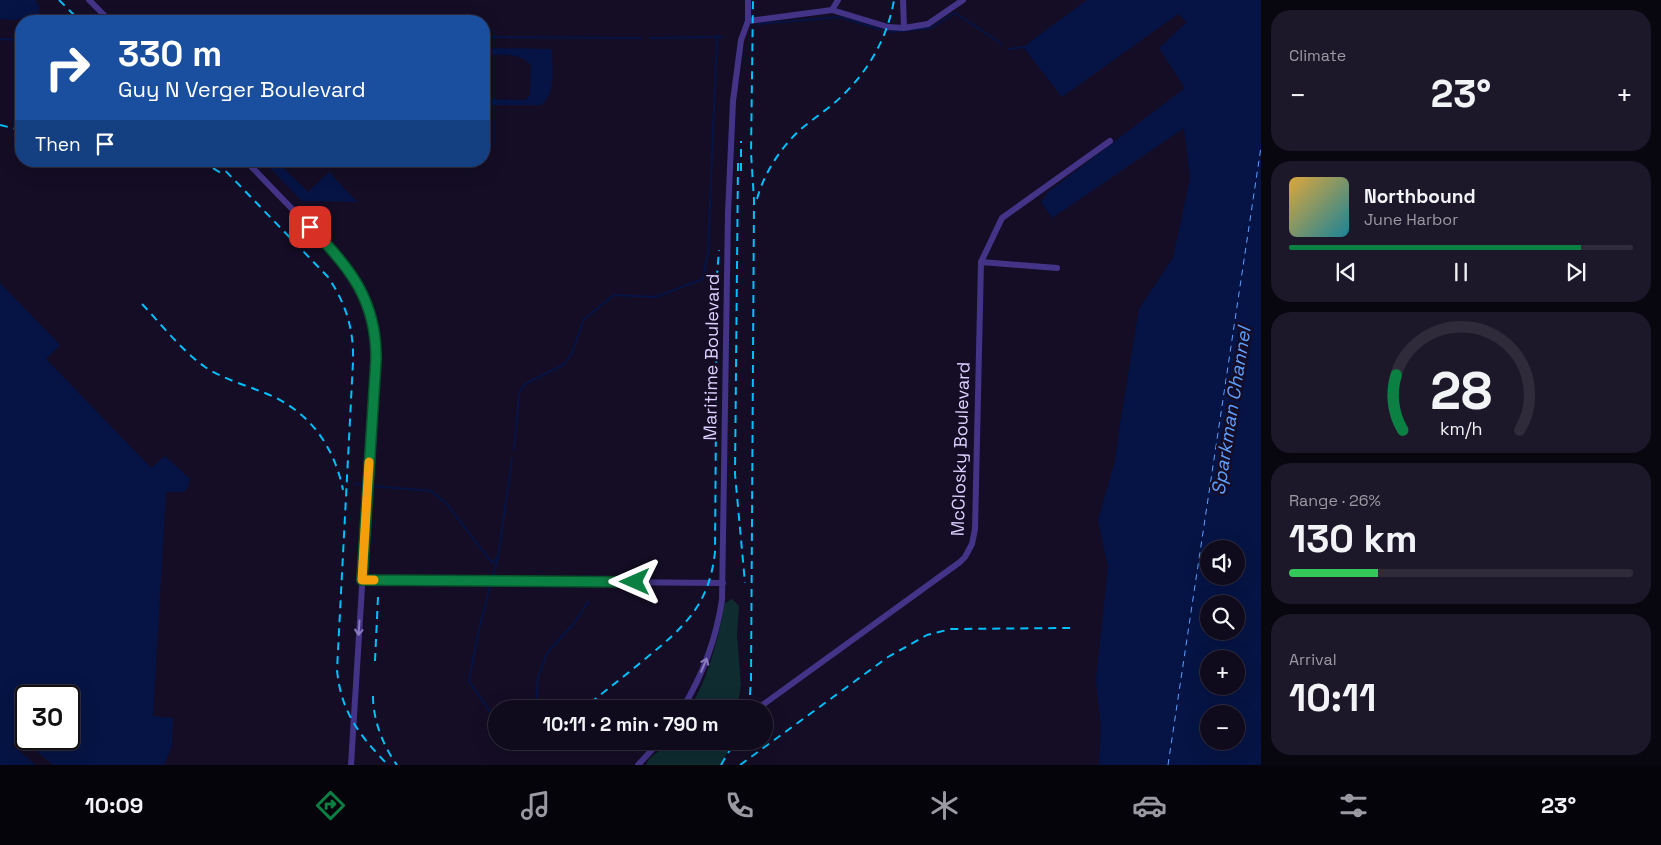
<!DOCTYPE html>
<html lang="en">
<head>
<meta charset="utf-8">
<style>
	body { margin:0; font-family:"Space Grotesk",sans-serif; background:#1d1829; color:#f1f3f6; height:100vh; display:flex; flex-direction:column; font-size:19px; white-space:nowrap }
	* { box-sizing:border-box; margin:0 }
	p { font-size:16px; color:#9b9aa3 }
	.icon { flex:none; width:28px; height:28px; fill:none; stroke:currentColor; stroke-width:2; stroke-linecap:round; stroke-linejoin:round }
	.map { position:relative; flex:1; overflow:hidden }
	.drawer { display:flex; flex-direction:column; gap:10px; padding:10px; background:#08060f; width:400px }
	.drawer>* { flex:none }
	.guide { position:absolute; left:15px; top:15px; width:475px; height:152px; border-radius:20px; box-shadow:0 5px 20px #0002,0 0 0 1px #2f2b3b; background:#1a4fa0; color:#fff; overflow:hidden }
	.fabs { position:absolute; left:1200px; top:540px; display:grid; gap:10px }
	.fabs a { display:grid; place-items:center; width:45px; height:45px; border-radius:50%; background:#0f0a1c; box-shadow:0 5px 20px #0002,0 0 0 1px #2f2b3b; font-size:25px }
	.speed { position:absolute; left:15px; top:685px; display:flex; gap:10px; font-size:25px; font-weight:700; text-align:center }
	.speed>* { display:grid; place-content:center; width:65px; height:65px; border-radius:50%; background:#0f0a1c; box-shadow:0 5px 20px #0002,0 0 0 1px #2f2b3b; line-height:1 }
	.speed .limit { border:2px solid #111; border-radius:8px; background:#fff; color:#111 }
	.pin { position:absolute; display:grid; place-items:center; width:42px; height:42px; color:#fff; margin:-21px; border-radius:10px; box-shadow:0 2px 8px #0006 }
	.me { position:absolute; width:55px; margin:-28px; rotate:270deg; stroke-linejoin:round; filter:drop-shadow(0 0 4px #0008) }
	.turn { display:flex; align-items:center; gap:18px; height:105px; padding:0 20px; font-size:22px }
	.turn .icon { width:65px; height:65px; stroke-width:2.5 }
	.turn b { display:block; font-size:35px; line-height:42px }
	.then { display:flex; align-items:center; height:48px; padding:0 20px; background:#0003; gap:10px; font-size:19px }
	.big { font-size:38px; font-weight:700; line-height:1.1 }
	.drawer .widget { flex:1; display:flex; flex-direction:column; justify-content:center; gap:8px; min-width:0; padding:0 18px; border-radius:20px; background:#1d1829 }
	.drawer .dial { align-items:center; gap:0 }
	.dial svg { height:130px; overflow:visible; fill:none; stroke:#2f2b3b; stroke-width:7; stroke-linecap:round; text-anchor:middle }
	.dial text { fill:#f1f3f6; stroke:none }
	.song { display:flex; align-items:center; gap:15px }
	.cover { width:60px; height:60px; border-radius:8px; background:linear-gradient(135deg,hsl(40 70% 55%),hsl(190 70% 35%)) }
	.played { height:5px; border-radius:2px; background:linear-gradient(90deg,#0b8043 85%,#2f2b3b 85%) }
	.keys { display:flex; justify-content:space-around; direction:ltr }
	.heat { display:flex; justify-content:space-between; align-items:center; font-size:28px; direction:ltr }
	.charge { height:8px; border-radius:4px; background:linear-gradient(90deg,#34c759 26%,#2f2b3b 0) }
	.trip { position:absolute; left:488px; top:700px; width:285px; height:50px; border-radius:25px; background:#0f0a1c; box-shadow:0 5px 20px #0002,0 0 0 1px #2f2b3b; font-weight:700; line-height:50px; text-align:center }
	.menu { display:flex; height:80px; justify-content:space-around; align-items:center; background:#06040b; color:#9b9aa3 }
	.menu .icon { width:35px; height:35px }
	.menu .on { color:#0b8043 }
	.menu b { font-size:22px; color:#f1f3f6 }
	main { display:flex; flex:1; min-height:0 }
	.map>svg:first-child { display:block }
	.green { fill:#0f2c30 }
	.water { fill:#061445; fill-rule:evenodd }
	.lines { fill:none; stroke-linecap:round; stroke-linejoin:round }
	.stream { stroke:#061445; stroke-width:2 }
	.ferry { stroke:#5f9fff; stroke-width:1; stroke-dasharray:6 5; stroke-linecap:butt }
	.minor { stroke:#433488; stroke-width:6 }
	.rail { stroke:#00c0fc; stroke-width:2; stroke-dasharray:8 6; stroke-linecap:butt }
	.oneway { stroke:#887bbe }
	.route-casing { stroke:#07532c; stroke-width:12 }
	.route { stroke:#0b8043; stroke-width:9 }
	.slow { stroke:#f59e0b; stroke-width:9 }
	.labels { text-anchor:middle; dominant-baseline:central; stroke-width:5; stroke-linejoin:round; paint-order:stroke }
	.street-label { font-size:18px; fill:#ddd1ff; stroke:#140d25 }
	.water-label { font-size:19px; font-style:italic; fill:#5f9fff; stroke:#140d25 }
</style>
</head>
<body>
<main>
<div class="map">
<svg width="1261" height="765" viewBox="0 0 1261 765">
	<rect width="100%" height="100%" fill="#140d25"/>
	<path class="green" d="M732,599L739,606L737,635L741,685L737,709H692C694,698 700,690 704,680C713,656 721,629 724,604Z
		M728,741L727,753L721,765H646L649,759L670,742Z"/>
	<path class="water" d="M0,0H35L39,6L40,16L14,20L0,19Z
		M1087,0H1261V765H1099L1101,727L1096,680L1108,567L1098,520L1115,461L1120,424L1139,309L1173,258L1190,179L1184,128L1052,218L1041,202L1048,192L1185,88L1159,48L1187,22L1178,14L1062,97L1023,47ZM1209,549H1236V576H1209ZM1209,604H1236V631H1209ZM1209,659H1236V686H1209ZM1209,714H1236V741H1209Z
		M484,48L552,49C552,68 557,93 541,105H484V99L525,100L530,95L531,65C520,52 500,55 484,55Z
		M267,161H276L308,192L329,172C339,182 347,193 358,202L302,201L267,165Z
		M0,283L60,345L46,359L151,468L165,456L190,479L188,487L184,492H166L153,716L173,718L172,746L164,765H53L17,735L12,745L36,765H0ZM69,696V739H26V696Z"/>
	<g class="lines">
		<path class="stream" d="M757,24L840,17L882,30
			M889,32L931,28L955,13L1002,44
			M484,37L641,38
			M650,38L722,37
			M0,39L21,40
			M1009,49L1024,47
			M514,450L519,393L525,384L563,365L571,355L584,319L614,295L656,297L703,279L708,252L717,36
			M355,484L364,485
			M373,486L431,491L446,503L492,563L498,557L512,459
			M493,575L498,558
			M490,587L479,629L469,681L496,720
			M533,709L536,707L538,677L547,653L575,622L588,602"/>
		<path class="ferry" d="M1168,765L1261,147"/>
		<path class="minor" d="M89,0L110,21
			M903,0L904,28
			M832,10L838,0
			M748,21L832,10L888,27L904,28L928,24L963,0
			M246,161C266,182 285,202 305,222C346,264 377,297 376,360L351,765
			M1057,268L981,262L1002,218L1110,141
			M362,580L723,583
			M682,709C703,675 716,639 722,600L728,213L733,101L741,40L748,21V0
			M757,709L960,562L965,557L972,544L975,529L981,262
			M638,765L660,741"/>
		<path class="rail" d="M59,0L80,21
			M0,125L21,130
			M201,161L221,173
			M216,161L328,277C346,304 354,329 353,362L337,670C341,712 359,735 388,765
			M738,163L735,474L745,583
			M741,171V141
			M757,199C764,173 781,147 801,129C815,117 830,108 843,95C869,70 888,36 894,0
			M142,304C162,325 181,350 205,367C223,379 245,385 265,393C308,410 334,445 343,490
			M375,661L378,597
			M373,696C373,720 383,746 397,765
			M590,703C609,688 627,674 645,659C684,627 709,606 715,552L717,275L719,250
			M749,709L751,680L754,200L751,153L753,0
			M721,765L735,741
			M740,765L888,657L927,635L951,629L1070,628"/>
	</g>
	<defs><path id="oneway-shaft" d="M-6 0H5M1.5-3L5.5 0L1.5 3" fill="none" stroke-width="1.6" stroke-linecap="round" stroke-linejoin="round" transform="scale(1.25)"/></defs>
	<g class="oneway">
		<use href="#oneway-shaft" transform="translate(359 628) rotate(94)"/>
		<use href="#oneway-shaft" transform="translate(704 665) rotate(-67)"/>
	</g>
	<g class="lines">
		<defs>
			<path id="route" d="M310,227C350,267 377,301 376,360L362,580L635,582"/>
		</defs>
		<use href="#route" class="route-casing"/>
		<use href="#route" class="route"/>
		<path class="slow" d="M369,462L362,580H374"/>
	</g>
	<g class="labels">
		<g class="street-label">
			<text transform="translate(711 357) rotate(-89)">Maritime Boulevard</text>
			<text transform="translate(960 449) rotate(-88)">McClosky Boulevard</text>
		</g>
		<g class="water-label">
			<text transform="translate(1231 411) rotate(-81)">Sparkman Channel</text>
		</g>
	</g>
</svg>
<div class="fabs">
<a><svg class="icon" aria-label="sound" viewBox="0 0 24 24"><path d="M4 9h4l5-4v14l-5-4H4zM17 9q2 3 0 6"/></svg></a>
<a><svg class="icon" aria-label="search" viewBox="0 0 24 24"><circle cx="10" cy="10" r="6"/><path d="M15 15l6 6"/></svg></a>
<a>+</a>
<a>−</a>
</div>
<div class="speed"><div class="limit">30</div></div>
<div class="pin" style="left:310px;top:227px;background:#d93025"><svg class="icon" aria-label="arrive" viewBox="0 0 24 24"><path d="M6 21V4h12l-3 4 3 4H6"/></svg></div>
<svg class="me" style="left:635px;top:582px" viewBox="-20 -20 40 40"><path d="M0-17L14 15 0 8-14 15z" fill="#0b8043" stroke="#fff" stroke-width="4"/></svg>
<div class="trip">10:11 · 2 min · 790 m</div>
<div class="guide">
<div class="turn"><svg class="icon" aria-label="right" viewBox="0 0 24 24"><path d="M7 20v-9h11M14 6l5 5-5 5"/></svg><div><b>330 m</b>Guy N Verger Boulevard</div></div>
<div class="then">Then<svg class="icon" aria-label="arrive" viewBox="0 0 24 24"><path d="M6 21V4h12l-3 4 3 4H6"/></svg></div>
</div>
</div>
<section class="drawer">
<div class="widget"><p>Climate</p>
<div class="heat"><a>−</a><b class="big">23°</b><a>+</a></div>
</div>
<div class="widget">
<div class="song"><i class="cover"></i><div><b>Northbound</b><p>June Harbor</p></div></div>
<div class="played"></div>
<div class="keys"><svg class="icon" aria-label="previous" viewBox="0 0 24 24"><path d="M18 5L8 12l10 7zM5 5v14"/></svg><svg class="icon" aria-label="pause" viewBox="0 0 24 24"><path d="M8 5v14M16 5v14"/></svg><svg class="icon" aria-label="next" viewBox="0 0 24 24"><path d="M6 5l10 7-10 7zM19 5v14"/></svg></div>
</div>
<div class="widget dial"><svg viewBox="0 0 100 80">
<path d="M14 69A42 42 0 1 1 86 69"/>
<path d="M14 69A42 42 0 0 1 10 35" stroke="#0b8043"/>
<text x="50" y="56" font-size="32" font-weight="700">28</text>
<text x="50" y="72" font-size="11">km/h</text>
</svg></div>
<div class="widget"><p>Range · 26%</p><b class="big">130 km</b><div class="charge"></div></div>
<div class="widget"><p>Arrival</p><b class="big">10:11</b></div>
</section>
</main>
<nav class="menu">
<b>10:09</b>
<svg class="icon on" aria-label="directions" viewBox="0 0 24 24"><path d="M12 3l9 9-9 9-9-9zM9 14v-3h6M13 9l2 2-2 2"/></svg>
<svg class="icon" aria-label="music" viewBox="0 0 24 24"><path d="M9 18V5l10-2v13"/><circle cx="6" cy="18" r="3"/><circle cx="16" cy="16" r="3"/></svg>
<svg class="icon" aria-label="phone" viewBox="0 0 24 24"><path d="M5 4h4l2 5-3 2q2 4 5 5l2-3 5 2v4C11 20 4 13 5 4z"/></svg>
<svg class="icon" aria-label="climate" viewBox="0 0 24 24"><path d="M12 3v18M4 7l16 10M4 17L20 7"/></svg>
<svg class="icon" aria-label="car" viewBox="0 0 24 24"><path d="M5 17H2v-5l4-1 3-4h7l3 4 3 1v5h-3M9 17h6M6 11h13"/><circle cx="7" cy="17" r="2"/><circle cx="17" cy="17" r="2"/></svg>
<svg class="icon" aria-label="filters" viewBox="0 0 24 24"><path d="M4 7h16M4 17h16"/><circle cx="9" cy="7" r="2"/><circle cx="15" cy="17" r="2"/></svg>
<b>23°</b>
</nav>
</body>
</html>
